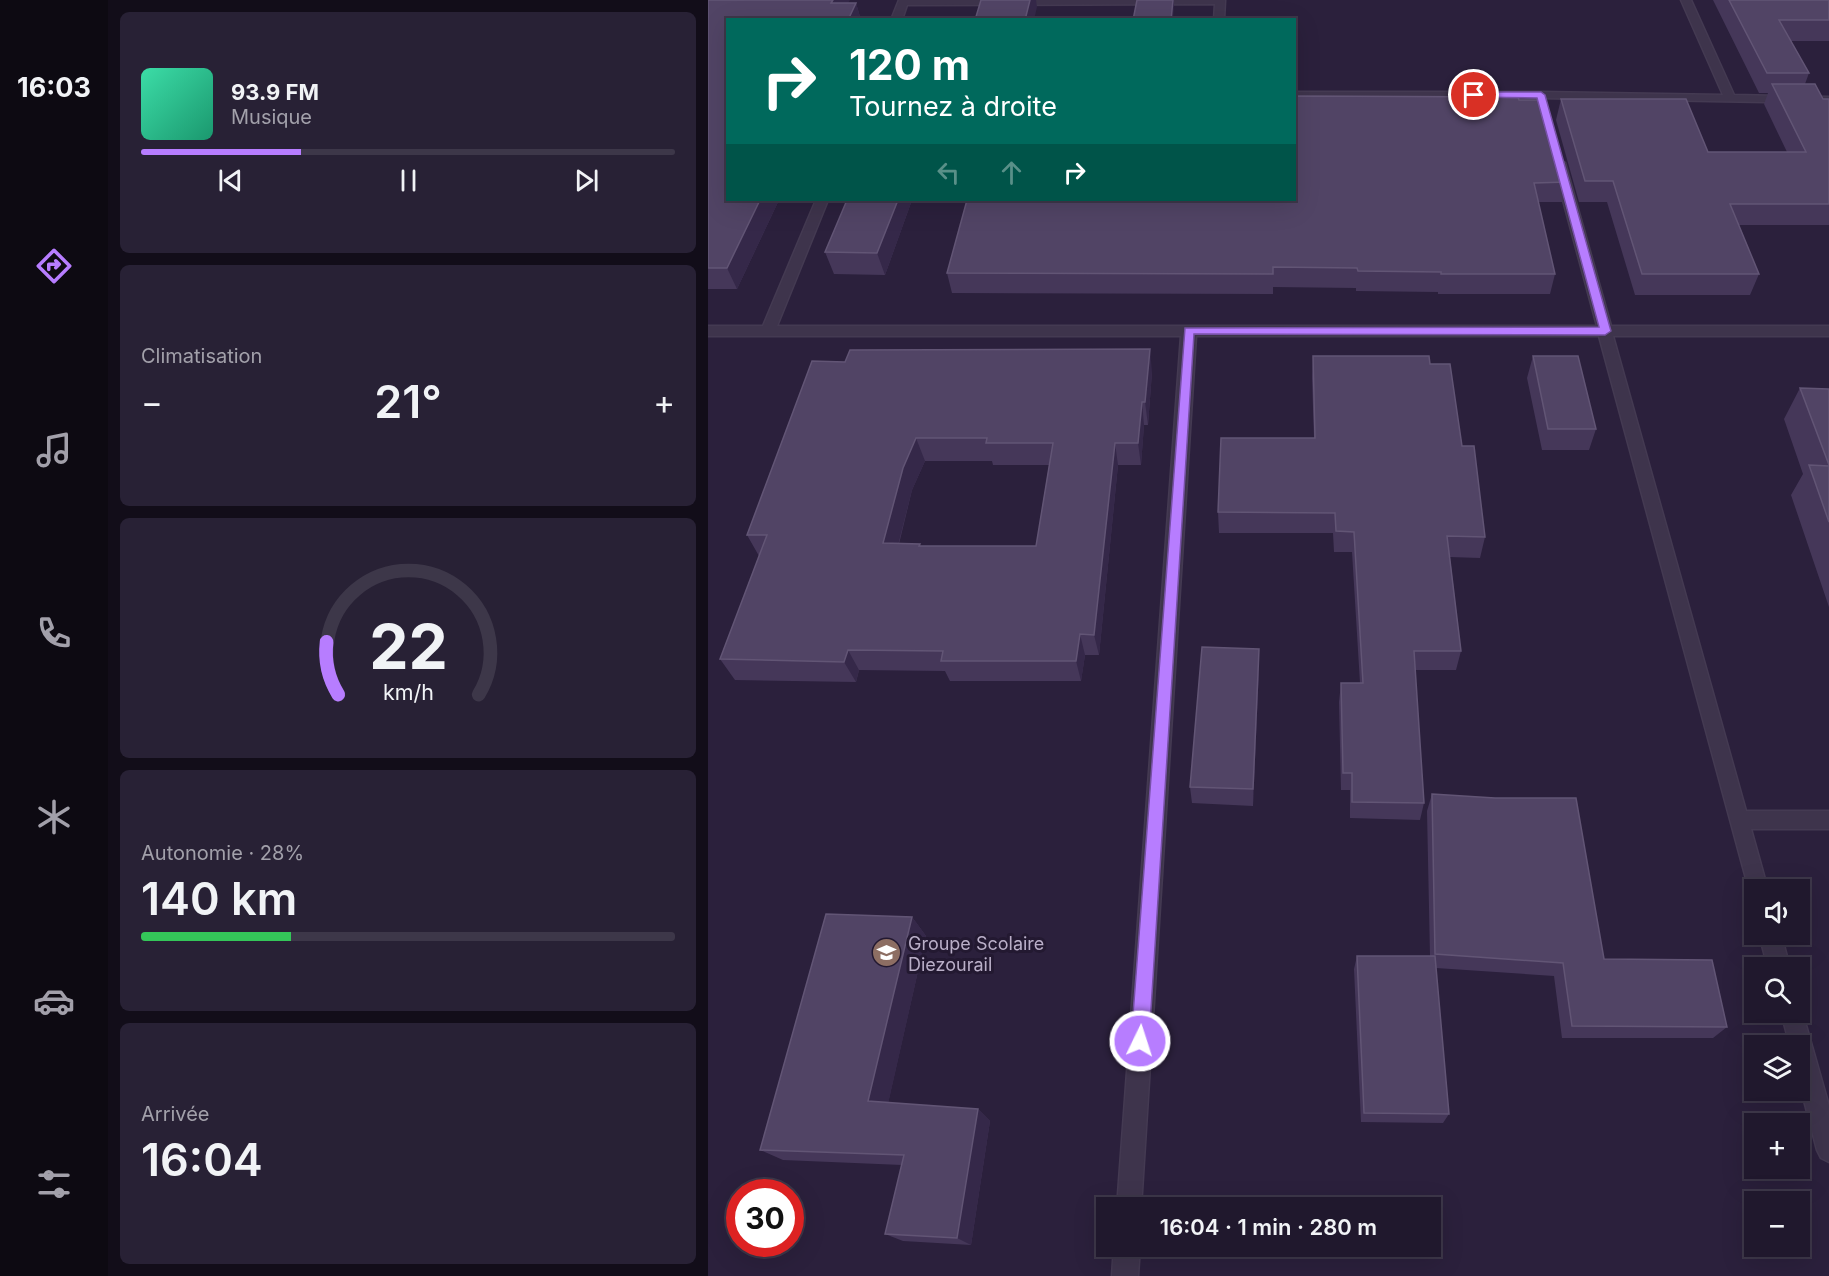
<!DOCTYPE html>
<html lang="fr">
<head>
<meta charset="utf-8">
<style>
	body { margin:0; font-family:Inter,sans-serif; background:#282135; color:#f1f3f6; height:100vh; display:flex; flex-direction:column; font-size:22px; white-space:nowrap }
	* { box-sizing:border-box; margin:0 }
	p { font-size:20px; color:#a2a0aa }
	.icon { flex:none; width:33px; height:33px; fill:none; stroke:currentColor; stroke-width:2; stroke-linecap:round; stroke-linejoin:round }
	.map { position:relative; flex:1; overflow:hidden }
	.sheet { display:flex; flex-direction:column; gap:12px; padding:12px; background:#120d19; width:600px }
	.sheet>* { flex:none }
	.hud { position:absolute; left:18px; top:18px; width:570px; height:183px; border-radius:0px; box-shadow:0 6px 24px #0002,0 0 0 2px #3d3749; background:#00695c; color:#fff; overflow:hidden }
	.controls { position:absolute; left:1036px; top:879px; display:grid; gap:12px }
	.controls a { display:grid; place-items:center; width:66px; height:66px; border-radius:0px; background:#20182d; box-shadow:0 6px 24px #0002,0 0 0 2px #3d3749; font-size:30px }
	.speed { position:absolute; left:18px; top:1179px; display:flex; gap:12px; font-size:30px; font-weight:700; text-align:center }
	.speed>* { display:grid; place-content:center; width:78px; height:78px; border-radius:50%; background:#20182d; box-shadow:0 6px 24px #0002,0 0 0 2px #3d3749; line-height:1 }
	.speed .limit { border:9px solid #d22; background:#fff; color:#111 }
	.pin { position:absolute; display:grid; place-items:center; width:51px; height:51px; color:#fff; margin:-26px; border:3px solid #fff; border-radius:50%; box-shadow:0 2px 6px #0007 }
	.me { position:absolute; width:66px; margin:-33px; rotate:4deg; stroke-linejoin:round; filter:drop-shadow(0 0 4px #0008) }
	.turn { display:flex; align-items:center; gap:21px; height:126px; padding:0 24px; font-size:27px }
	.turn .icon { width:78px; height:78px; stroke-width:2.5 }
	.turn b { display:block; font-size:42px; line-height:51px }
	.lanes { display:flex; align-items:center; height:57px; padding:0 24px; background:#0003; justify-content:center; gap:30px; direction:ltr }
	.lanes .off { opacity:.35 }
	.big { font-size:45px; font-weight:600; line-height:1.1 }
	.sheet .tile { flex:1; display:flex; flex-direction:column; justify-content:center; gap:9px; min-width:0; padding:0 21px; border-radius:9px; background:#282135 }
	.sheet .dial { align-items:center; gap:0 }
	.dial svg { height:156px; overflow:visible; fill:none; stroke:#3d3749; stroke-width:7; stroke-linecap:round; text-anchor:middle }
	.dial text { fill:#f1f3f6; stroke:none }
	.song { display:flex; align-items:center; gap:18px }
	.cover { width:72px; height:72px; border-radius:9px; background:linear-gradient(135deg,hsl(160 70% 55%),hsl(160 70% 35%)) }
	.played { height:6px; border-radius:3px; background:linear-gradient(90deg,#b77dff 30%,#3d3749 30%) }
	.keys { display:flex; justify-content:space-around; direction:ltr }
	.heat { display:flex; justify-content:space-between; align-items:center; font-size:33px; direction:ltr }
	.charge { height:9px; border-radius:4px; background:linear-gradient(90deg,#34c759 28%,#3d3749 0) }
	.trip { position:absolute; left:388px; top:1197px; width:345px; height:60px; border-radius:0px; background:#20182d; box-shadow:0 6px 24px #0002,0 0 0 2px #3d3749; font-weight:600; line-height:60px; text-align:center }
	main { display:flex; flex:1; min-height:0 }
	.menu { display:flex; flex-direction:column; width:108px; justify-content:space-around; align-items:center; background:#0d0a12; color:#a2a0aa }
	.menu .icon { width:42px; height:42px }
	.menu .selected { color:#b77dff }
	.menu b { font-size:27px; color:#f1f3f6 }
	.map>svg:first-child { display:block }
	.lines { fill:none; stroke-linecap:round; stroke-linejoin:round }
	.street-casing { stroke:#443a52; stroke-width:3 }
	.street { fill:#3e344c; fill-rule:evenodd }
	.wall { fill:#453759; fill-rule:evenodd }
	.shaded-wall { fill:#352849 }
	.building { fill:#514465; stroke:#625575; stroke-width:1.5; fill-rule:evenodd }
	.route { fill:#b77dff; stroke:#7751a6; stroke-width:1.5 }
	.labels { text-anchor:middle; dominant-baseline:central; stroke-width:6; stroke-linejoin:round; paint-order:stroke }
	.near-poi-label { font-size:18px; fill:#baafc8; stroke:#231931; text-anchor:start }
</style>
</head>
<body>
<main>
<nav class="menu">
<b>16:03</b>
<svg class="icon selected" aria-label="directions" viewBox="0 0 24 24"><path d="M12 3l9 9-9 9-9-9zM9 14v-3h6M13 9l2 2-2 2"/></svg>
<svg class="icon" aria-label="music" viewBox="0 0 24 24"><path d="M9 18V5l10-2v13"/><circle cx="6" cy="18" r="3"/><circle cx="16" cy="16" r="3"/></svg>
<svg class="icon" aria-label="phone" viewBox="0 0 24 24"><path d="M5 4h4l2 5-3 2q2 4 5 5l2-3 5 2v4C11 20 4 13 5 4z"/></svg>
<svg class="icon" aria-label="climate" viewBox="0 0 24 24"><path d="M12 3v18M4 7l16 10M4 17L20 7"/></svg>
<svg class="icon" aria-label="car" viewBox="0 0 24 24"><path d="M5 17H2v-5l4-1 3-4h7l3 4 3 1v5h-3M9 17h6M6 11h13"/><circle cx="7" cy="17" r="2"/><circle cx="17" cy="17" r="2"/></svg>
<svg class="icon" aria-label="filters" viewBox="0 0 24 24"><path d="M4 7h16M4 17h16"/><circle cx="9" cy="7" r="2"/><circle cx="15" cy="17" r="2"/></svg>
</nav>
<section class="sheet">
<div class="tile">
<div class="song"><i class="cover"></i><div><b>93.9 FM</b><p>Musique</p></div></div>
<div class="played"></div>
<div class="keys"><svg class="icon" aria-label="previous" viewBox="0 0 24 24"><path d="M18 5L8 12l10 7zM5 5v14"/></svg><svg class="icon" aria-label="pause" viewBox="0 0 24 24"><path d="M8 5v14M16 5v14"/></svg><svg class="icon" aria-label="next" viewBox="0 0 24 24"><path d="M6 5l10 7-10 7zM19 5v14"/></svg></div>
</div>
<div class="tile"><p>Climatisation</p>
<div class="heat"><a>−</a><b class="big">21°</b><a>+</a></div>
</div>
<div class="tile dial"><svg viewBox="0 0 100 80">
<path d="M14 69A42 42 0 1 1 86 69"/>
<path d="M14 69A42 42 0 0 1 8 42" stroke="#b77dff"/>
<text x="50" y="56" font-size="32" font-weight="700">22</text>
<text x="50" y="72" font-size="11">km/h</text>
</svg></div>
<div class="tile"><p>Autonomie · 28%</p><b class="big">140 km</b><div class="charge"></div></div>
<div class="tile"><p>Arrivée</p><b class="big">16:04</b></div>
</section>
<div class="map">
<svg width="1121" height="1276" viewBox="0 0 1121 1276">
	<rect width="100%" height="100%" fill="#2b203c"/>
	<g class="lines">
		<defs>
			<path id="street" d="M191,0H517V1L516,20H506L507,4L199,5L194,20H183Z
				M973,0H983L1026,95L1121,97V103L833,98H586V92H833L1015,95Z
				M851,159L857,163L903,326H1121V336H905L1038,811H1121V829H1043L1060,890H1047V899L1043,897L891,336H488L433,1208H409L473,336H0V326H55L108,200H120L69,326H889L845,163Z
				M1051,934H1073L1082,968H1060Z
				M1092,1004L1121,1106V1162L1113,1158L1109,1150L1092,1085V1046H1082L1073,1012H1092Z
				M406,1246H432L430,1276H404Z"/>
		</defs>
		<use href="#street" class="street-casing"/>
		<use href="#street" class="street"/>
	</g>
	<path class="wall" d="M0,0L148,3L153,20H20V200H71L29,289H0Z
		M1005,0H1121V41H1083L1101,73L1097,84L1115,99H1121V225H1031L1051,274L1042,295H927L899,202H871L848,120L853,99L1000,152H1079L1056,104L1060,93H1051Z
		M811,100L859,182L854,202H830L847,274L842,294H730V292L648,291V288L565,287V294L244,293L239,273Z
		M139,200H204L177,275L126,274L117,252Z
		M605,356L722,364L754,446L777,537L772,558L742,557L753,651L748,670H707L716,803L712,820L642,818V790H633L631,702L633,683H652L644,552H626L625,533H511L510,512L606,438L604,378Z
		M825,356L888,429L881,450H834L819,378Z
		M104,361L444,372L440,425H436L433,465H410L391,655H377L373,681H242L237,671L151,670L148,682L27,680L12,659L51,556L39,535ZM217,461H284L285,465H341L328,546H213L191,544L204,490Z
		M1092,388L1121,389V607L1083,495L1095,474L1076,419Z
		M551,668L545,806L484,803L482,787Z
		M724,794L896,959L1019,1027L1005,1038H854L846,976L728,968L741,1114L735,1123L653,1122L646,969L649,956H722L719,811Z
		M204,917L218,936L180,1103L270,1109L282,1121L263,1245L195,1241L177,1234L194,1165L75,1160L52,1150Z"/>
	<path class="shaded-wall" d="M125,0H142L131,20L123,3Z
		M322,0H328L329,7L326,20H317Z
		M465,0H466V6L465,20H463Z
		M148,3L153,20H140Z
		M52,200H71L29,289L19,268Z
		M190,200H204L177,275L169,253Z
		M442,349L444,372L440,425L437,402Z
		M434,402L436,425L433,465L430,443Z
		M208,438L217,461L204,490L185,565L175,543L195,468Z
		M407,443L410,465L391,655L386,635Z
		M372,634L377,655L373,681L368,661Z
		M551,649V668L545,806V789Z
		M140,650L151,670L148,682L136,662Z
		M204,917L218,936L178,1113L160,1101Z
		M270,1109L282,1121L263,1245L249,1238Z"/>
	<path class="building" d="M0,0H125L123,3H148L140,20H20V200H52L19,268H0Z
		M273,0H322L317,20H267Z
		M429,0H465L463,20H425Z
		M1021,0H1121V20H1071L1101,73H1059Z
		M1064,84H1107L1115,99H1121V204H1022L1051,274H934L905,181H877L853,99H978L1000,152H1098Z
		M586,96L810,97L811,100H836L859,182L826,183L847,274H733V272L650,271L649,268L565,267V274L239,273L259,200H586Z
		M139,200H190L169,253L117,252Z
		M442,349L437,402H434L430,443H407L386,635L372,634L368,661H233L235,651L140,650L136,662L12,659L59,535H39L104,361L137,362L142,350ZM208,438H279L278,443H345L328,546H211L212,544L175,543L195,468Z
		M605,356H721L722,364H742L754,446H766L777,537L739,536L753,651H706L716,803L644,802V773H635L633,683H655L646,532L628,531L627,513L510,512L513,438H607Z
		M825,356H870L888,429H840Z
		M1092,388L1121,389V465Z
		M1101,465L1121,466V522Z
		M494,647L551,649L545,789L482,787Z
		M724,794L787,798H868L896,959L1004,960L1019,1027L864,1026L855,963L727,954Z
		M118,914L204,917L160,1101L270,1109L249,1238L177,1234L196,1155L52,1150Z
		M649,956H727L741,1114L656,1113Z"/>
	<path class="route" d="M766,92H833L837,95L903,331L897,335L486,334L441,1041L438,1047L432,1049L426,1047L423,1041L477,328L891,327L829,98L762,97V93Z"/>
	<defs>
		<symbol id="school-disc" viewBox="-11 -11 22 22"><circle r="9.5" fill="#8d6e63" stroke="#231931"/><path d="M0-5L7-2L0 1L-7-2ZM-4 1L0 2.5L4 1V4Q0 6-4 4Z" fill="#fff"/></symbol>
	</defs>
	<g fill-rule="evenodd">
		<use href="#school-disc" x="162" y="936" width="33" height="33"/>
	</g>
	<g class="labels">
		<g class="near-poi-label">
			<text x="200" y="943">Groupe Scolaire<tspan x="200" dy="21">Diezourail</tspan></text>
		</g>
	</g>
</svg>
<div class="controls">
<a><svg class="icon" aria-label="sound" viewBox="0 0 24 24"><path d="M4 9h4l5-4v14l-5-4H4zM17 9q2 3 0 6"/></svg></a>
<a><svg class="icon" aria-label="search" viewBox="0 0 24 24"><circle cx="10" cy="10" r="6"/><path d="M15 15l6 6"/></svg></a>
<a><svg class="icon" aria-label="layers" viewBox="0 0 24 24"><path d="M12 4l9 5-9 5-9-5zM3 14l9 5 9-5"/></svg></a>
<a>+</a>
<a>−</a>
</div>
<div class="speed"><div class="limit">30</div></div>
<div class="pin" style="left:766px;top:95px;background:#d93025"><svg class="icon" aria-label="arrive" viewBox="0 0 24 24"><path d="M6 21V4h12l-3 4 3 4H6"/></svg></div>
<svg class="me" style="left:432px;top:1041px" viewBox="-20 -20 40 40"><circle r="17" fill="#b77dff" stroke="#fff" stroke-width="3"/><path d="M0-11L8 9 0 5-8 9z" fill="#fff"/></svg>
<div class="trip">16:04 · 1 min · 280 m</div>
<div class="hud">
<div class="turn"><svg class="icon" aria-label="right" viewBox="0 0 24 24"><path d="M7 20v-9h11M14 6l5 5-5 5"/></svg><div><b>120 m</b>Tournez à droite</div></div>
<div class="lanes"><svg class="icon off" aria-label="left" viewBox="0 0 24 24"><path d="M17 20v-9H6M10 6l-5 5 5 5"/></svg><svg class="icon off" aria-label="ahead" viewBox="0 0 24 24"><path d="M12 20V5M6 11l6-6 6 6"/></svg><svg class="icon" aria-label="right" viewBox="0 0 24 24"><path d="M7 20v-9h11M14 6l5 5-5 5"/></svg></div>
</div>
</div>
</main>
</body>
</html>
